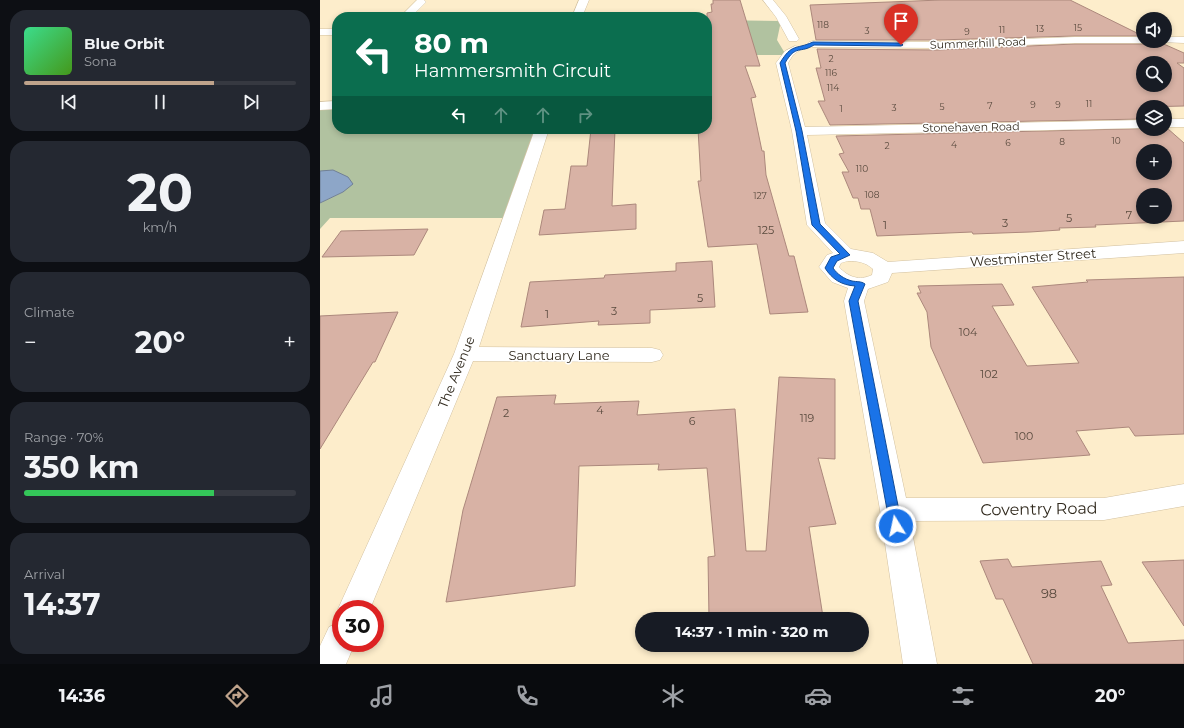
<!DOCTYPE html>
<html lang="en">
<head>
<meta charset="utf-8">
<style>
	body { margin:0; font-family:Montserrat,sans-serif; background:#242831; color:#f1f3f6; height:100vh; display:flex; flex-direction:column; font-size:15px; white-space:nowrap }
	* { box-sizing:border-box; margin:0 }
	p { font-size:13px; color:#9ea1a6 }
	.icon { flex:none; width:22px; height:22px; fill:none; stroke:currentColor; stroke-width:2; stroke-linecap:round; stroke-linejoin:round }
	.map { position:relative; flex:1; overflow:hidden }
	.drawer { display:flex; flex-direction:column; gap:10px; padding:10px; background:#0d0f14; width:320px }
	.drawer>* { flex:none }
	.hud { position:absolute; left:12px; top:12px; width:380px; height:122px; border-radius:16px; box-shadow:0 2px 6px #0003; background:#0b6e4f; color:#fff; overflow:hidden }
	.buttons { position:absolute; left:816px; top:12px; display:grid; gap:8px }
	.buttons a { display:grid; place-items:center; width:36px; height:36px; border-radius:50%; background:#171b24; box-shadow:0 2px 6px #0003; font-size:20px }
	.speed { position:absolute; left:12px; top:600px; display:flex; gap:8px; font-size:20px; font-weight:700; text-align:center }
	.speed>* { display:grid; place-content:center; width:52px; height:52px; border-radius:50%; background:#171b24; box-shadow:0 2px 6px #0003; line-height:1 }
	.speed .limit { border:6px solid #d22; background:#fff; color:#111 }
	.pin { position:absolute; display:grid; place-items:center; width:34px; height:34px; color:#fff; margin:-41px -17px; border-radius:50% 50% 50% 0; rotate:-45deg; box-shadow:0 0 4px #0007 }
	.pin .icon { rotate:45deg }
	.me { position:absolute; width:44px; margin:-22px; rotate:350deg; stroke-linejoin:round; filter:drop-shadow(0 0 3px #0008) }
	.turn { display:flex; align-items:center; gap:14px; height:84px; padding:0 16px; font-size:18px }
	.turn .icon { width:52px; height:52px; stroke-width:2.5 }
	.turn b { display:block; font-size:28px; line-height:34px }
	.lanes { display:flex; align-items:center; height:38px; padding:0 16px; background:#0003; justify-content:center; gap:20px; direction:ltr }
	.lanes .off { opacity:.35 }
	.big { font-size:30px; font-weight:700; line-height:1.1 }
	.drawer .card { flex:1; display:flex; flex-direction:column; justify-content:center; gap:6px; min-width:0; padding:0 14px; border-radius:16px; background:#242831 }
	.drawer .dial { align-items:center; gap:0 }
	.dial b { font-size:52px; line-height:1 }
	.song { display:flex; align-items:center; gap:12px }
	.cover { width:48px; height:48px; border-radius:6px; background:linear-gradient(135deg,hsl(150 70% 55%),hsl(100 70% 35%)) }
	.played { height:4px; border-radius:2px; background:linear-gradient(90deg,#bfa38b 70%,#363941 70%) }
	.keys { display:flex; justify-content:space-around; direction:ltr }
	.heat { display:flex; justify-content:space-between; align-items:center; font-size:22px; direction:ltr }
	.charge { height:6px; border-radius:3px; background:linear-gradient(90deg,#34c759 70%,#363941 0) }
	.trip { position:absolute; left:315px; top:612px; width:234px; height:40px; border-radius:20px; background:#171b24; box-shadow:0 2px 6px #0003; font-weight:700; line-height:40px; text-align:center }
	.dock { display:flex; height:64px; justify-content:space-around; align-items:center; background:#090b0e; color:#9ea1a6 }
	.dock .icon { width:28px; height:28px }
	.dock .on { color:#bfa38b }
	.dock b { font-size:18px; color:#f1f3f6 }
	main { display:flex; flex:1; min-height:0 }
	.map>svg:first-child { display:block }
	.green { fill:#b1c2a0 }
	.water { fill:#8da6c8; stroke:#718095 }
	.building { fill:#d8b2a5; stroke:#ac887c; fill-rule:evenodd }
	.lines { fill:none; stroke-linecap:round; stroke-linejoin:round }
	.minor-casing { stroke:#d2c1a1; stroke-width:1 }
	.minor { fill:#fff; fill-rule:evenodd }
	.route { fill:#1a73e8; stroke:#114b97 }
	.labels { text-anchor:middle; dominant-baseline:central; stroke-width:3; stroke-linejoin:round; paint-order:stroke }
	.far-number-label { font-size:9px; fill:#5a4b3f }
	.far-street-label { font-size:11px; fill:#30291d; stroke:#fff }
	.number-label { font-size:11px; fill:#5a4b3f }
	.street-label { font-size:13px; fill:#30291d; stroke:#fff }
	.near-number-label { font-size:13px; fill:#5a4b3f }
	.near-street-label { font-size:16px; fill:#30291d; stroke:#fff }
</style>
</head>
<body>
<main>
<section class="drawer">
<div class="card">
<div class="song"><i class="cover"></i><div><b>Blue Orbit</b><p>Sona</p></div></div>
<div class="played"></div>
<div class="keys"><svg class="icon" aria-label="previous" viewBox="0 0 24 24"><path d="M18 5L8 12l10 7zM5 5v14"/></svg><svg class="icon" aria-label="pause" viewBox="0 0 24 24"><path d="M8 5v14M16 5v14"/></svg><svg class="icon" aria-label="next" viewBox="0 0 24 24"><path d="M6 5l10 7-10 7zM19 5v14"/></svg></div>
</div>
<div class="card dial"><b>20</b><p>km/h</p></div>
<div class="card"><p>Climate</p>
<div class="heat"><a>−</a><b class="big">20°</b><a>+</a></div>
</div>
<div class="card"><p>Range · 70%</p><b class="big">350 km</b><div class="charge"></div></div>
<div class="card"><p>Arrival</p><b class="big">14:37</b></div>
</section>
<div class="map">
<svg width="864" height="664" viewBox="0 0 864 664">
	<rect width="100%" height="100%" fill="#fdedcb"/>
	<path class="green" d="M237,12L252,17H148Z
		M387,20L461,21L457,40L466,55H387Z
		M17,105V129H222L184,218H10L0,229V203L23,192L28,177L0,172V108Z"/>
	<path class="water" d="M13,170L28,177L33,184L23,192L0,203V171Z"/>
	<path class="building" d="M393,0H420L440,66H425L436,97L431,98L442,151H444L446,175L469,256H474L488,312L450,314L437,244L388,247L378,181H381L378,129H387V13L392,12L391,4H393Z
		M621,0H750L823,36H755L617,40H496L490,5Z
		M829,41H837L864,53V63H857L864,68V106L822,107L823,119L510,125L498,101H505L496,68H501L497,49L617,50L755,44H823ZM823,63H845V85H823Z
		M847,128L864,143V221L775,225L776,227L739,228L740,230L710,232L653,234L652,232L557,236L550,209H541L538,198H533L522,172H529L519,154L524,153L516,136ZM823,151H845V173H823ZM823,195H845V217H823Z
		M271,129H295L292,206L316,204V229L219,235L224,210L245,209L251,166H267Z
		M108,229L94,255L2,257L21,231Z
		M392,261L395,307L330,310V323L278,325L279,321L201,327L210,282L284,278L285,275L356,271V263Z
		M864,277V434L815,436L809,427L756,431L770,455L663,463L611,347L607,312L597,293H601L598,286L682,284L694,305L672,306L707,366L759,363L712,287L768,282L766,280Z
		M78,312L55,362H53L0,449V316Z
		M459,377L515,379V459L498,458L516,524L489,527L503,617L470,619H389L388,557L395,556L387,468L338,470L339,464L259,466L255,586L126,602L143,510L177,397L236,395L234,404L319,401L317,415L415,409L426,551H446Z
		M688,559L692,567L781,561L792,585L781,586L808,643L864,640V664H713L683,599H676L660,561Z
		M864,560V626L822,562Z"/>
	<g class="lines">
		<defs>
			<path id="minor" d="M97,0H104L106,2L91,17H80Z
				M259,0H269L262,17H252Z
				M443,0H453L466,16L479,39L477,41H469L456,17Z
				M0,29H17V35H0Z
				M755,37H823V41H828L823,43H755L617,48L493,47L489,46L487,44L489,42L493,41L617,42Z
				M845,37H864V43L841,42L840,41H845Z
				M475,46L479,47L481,49L473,55L468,63L485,127L823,120V128L487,135L505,223L531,249L553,253L568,262L864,241V253L572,273L568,282L548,289L544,301L586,498H784L864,484V506L784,520L590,521L617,664H583L560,510L524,301L528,288L512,282L499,267L507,255L513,253L487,225L472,131L456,63L465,51ZM528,261C538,261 545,262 553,269L552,275C539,281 528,277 519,267L521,263Z
				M17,101V109L0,110V102Z
				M845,119H864V127H845Z
				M215,129H229L159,347L332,348L340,350L343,355L340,360L332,362L153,361L50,609H21V616L18,609L134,354Z
				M21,622V643H35L26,664H0V646L9,627Z"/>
		</defs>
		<use href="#minor" class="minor-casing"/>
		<use href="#minor" class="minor"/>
	</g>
	<path class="route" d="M493,42L581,43L583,45L581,46L494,45C480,54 476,44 465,63L482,131L500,224L530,255L517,261L513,268C517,274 524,279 532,281C537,282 541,281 545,284L538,301L582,526L580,529L576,531L572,529L570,526L529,301L535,286C521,285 512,279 505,268L511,257L520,254L492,225L476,131L460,63C472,43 475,50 493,42Z"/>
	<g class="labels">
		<g class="far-number-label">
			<text x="503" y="24">118</text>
			<text x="758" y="27">15</text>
			<text x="720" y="28">13</text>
			<text x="682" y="29">11</text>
			<text x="547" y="30">3</text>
			<text x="647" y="31">9</text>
			<text x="511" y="58">2</text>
			<text x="511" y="72">116</text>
			<text x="513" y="87">114</text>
			<text x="769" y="103">11</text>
			<text x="713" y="104">9</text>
			<text x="738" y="104">9</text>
			<text x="670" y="105">7</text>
			<text x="622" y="106">5</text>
			<text x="574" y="107">3</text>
			<text x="521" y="108">1</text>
			<text x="796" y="140">10</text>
			<text x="742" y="141">8</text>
			<text x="688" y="142">6</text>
			<text x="634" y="144">4</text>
			<text x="567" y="145">2</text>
			<text x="542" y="168">110</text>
			<text x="552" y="194">108</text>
			<text x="440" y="195">127</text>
		</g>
		<g class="far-street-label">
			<text transform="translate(658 43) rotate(-2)">Summerhill Road</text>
			<text transform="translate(651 127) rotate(-1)">Stonehaven Road</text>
		</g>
		<g class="number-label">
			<text x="809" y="215">7</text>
			<text x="749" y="218">5</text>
			<text x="685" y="223">3</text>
			<text x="565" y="225">1</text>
			<text x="446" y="230">125</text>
			<text x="380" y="298">5</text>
			<text x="294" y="311">3</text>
			<text x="227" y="314">1</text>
			<text x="648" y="332">104</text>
			<text x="669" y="374">102</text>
			<text x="280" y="410">4</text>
			<text x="186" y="413">2</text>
			<text x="487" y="418">119</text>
			<text x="372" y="421">6</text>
			<text x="704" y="436">100</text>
		</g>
		<g class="street-label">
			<text transform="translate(713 257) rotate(-4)">Westminster Street</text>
			<text x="239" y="355">Sanctuary Lane</text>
			<text transform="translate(136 372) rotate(-68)">The Avenue</text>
		</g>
		<g class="near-number-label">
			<text x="729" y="593">98</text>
		</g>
		<g class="near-street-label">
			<text transform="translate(719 509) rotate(-1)">Coventry Road</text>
		</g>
	</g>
</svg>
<div class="buttons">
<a><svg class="icon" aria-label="sound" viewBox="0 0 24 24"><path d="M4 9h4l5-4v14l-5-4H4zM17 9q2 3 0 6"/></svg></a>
<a><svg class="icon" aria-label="search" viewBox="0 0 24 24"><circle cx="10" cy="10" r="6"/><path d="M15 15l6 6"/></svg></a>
<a><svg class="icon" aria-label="layers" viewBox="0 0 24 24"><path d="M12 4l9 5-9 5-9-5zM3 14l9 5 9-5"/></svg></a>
<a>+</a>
<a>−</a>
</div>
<div class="speed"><div class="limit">30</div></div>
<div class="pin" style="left:581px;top:45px;background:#d93025"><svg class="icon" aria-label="arrive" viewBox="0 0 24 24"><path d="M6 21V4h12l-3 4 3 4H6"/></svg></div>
<svg class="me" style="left:576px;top:526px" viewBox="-20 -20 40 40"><circle r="17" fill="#1a73e8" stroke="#fff" stroke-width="3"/><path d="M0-11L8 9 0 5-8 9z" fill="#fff"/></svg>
<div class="trip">14:37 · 1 min · 320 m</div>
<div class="hud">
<div class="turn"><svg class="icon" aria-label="left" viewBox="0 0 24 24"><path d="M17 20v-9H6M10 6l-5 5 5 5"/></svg><div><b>80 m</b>Hammersmith Circuit</div></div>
<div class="lanes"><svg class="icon" aria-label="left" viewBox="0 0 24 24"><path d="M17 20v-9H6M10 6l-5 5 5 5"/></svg><svg class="icon off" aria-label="ahead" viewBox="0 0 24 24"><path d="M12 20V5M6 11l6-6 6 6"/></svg><svg class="icon off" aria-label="ahead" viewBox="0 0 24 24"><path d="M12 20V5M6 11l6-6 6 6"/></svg><svg class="icon off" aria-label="right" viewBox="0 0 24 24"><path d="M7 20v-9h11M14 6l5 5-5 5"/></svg></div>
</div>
</div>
</main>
<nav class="dock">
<b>14:36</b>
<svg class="icon on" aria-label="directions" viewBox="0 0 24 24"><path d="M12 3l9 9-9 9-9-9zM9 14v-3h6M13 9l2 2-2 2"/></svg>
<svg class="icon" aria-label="music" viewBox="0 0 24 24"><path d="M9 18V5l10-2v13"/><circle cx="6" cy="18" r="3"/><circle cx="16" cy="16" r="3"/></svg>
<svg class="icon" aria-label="phone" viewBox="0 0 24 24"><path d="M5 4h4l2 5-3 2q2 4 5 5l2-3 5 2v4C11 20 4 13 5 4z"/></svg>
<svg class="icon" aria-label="climate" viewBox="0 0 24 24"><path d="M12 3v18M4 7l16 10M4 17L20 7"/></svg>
<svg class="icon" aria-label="car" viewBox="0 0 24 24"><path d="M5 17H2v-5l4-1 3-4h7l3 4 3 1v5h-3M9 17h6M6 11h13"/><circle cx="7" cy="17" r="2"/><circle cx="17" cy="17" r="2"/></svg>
<svg class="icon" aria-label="filters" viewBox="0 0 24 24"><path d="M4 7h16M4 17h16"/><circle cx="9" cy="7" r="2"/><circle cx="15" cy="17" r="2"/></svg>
<b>20°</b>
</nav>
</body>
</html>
